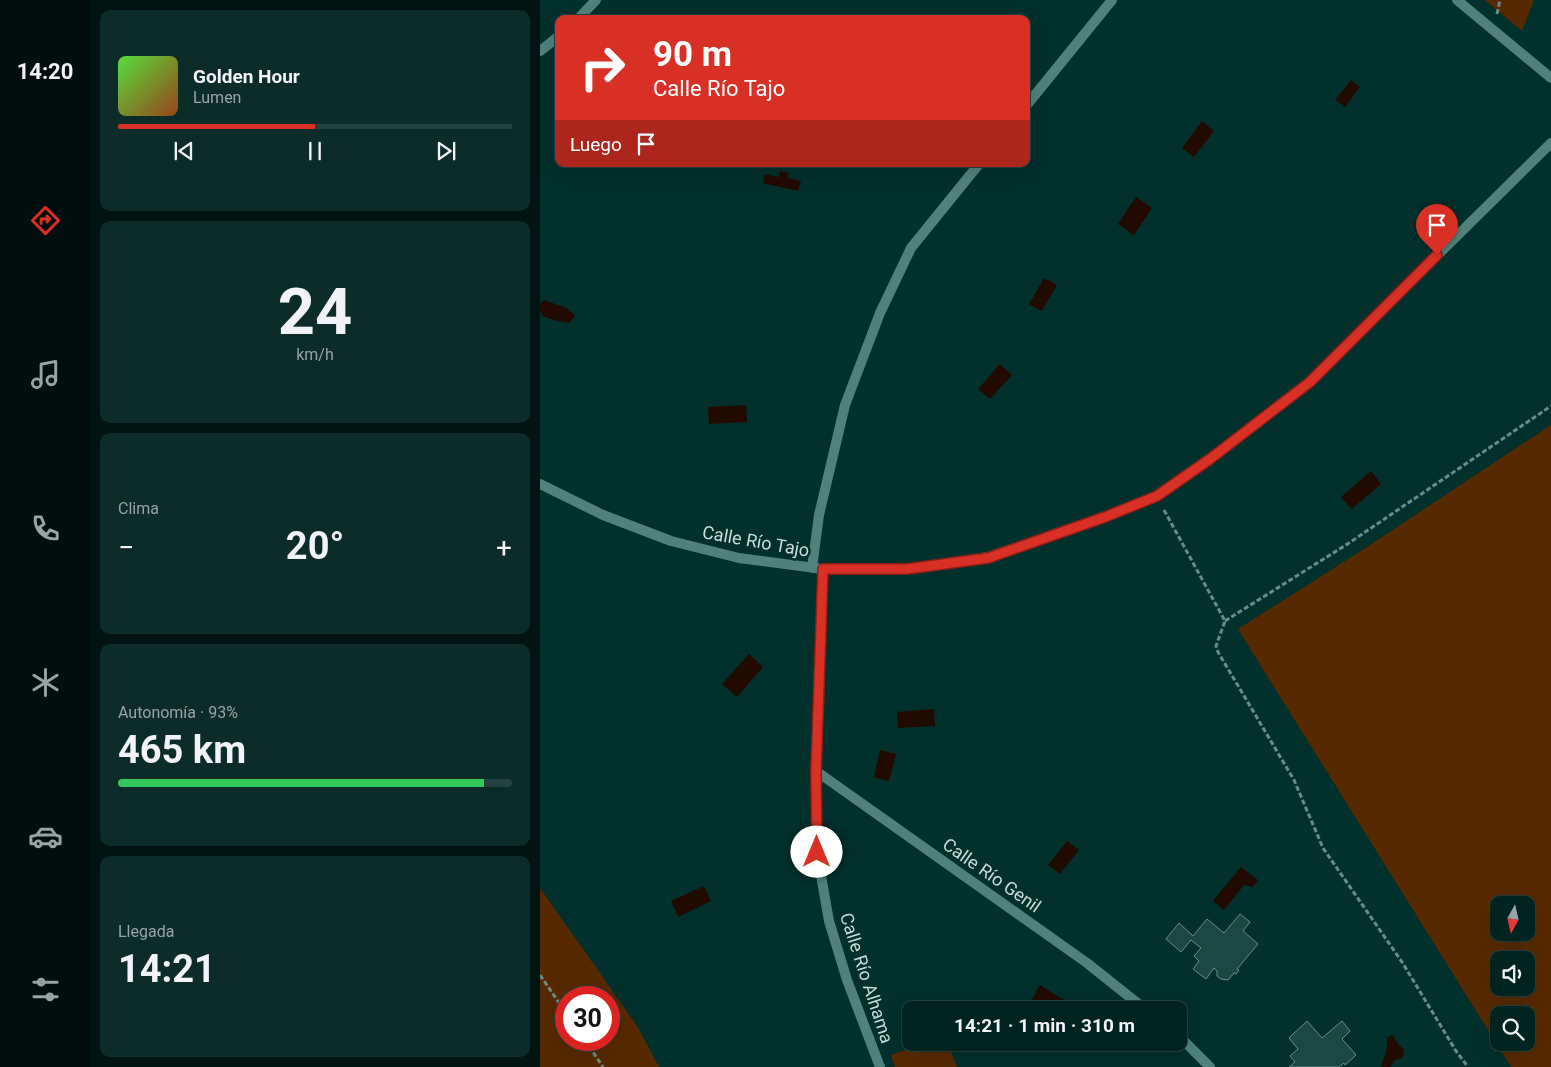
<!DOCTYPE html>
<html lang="es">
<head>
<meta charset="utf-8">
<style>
	body { margin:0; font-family:Roboto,sans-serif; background:#0c2c2a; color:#f1f3f6; height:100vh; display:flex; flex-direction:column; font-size:19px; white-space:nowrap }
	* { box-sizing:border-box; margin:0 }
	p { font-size:16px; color:#96a4a5 }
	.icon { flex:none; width:28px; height:28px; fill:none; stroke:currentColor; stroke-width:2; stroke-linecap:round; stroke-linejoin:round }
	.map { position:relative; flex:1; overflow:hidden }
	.side { display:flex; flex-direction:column; gap:10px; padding:10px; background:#011412; width:450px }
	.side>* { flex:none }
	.hud { position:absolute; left:15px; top:15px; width:475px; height:152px; border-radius:10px; box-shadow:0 5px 20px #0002,0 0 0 1px #23413f; background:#d93025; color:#fff; overflow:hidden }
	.needle { width:32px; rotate:188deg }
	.controls { position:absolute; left:950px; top:896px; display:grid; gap:10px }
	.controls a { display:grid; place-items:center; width:45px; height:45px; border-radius:10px; background:#022421; box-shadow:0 5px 20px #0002,0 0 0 1px #23413f; font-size:25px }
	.speed { position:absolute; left:15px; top:986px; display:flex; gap:10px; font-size:25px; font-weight:700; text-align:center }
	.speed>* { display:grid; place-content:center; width:65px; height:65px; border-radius:50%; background:#022421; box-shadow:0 5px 20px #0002,0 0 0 1px #23413f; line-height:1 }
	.speed .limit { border:8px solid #d22; background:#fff; color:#111 }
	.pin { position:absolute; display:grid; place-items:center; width:42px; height:42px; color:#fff; margin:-51px -21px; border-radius:50% 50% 50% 0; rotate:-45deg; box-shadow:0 0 5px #0007 }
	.pin .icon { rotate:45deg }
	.me { position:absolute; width:55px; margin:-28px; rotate:0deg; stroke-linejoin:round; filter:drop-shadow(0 0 4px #0008) }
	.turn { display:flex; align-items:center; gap:18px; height:105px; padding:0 15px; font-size:22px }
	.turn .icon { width:65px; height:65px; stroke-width:2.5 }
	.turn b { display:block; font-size:35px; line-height:42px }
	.then { display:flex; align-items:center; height:48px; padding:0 15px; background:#0003; gap:10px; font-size:19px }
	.big { font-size:38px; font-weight:700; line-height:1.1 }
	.side .tile { flex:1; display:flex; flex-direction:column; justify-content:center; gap:8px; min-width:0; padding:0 18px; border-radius:10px; background:#0c2c2a }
	.side .dial { align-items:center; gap:0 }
	.dial b { font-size:65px; line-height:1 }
	.song { display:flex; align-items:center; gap:15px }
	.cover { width:60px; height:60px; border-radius:8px; background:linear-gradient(135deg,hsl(110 70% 55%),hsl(20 70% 35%)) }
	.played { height:5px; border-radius:2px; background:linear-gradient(90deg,#d93025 50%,#23413f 50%) }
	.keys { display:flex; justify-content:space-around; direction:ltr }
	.heat { display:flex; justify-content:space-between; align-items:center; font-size:28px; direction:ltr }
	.charge { height:8px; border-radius:4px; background:linear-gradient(90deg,#34c759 93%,#23413f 0) }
	.trip { position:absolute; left:362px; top:1001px; width:285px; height:50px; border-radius:10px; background:#022421; box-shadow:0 5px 20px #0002,0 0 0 1px #23413f; font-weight:700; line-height:50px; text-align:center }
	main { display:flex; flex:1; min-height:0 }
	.menu { display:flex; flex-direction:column; width:90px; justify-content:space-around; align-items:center; background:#010e0d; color:#96a4a5 }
	.menu .icon { width:35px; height:35px }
	.menu .on { color:#d93025 }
	.menu b { font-size:22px; color:#f1f3f6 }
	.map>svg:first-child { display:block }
	.green { fill:#572900; fill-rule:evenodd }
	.water { fill:#210a00 }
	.building { fill:#1d4742; stroke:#648f89 }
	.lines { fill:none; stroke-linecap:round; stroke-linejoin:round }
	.path { stroke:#6a8b87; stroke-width:3; stroke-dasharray:5 2.5; stroke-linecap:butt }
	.minor { stroke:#4f827b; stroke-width:10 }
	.route-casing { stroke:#8d1f18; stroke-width:12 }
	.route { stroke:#d93025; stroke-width:9 }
	.labels { text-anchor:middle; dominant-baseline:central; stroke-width:5; stroke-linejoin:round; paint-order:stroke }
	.street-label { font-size:18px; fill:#c7dcd9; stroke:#02302c }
</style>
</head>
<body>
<main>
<nav class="menu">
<b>14:20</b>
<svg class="icon on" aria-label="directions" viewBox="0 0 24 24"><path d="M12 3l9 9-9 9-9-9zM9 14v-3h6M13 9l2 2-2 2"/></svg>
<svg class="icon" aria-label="music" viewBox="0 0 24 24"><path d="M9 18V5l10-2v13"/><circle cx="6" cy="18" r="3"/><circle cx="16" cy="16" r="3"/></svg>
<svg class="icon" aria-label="phone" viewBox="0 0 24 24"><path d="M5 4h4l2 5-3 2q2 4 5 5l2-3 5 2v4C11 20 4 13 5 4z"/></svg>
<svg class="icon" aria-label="climate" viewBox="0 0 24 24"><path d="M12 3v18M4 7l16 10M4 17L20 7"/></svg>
<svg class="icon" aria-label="car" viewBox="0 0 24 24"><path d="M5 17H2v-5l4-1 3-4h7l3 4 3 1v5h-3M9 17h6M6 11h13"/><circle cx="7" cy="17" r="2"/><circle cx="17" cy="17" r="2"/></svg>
<svg class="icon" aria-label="filters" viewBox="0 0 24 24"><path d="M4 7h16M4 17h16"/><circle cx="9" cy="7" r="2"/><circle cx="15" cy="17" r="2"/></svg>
</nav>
<section class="side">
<div class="tile">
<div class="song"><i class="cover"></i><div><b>Golden Hour</b><p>Lumen</p></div></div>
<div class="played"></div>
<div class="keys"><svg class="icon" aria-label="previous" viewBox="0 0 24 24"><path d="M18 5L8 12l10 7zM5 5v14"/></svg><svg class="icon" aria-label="pause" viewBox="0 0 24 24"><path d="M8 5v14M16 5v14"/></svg><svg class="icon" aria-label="next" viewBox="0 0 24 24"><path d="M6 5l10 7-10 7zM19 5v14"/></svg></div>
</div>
<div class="tile dial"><b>24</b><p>km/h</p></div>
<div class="tile"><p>Clima</p>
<div class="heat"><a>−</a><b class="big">20°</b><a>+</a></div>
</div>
<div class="tile"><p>Autonomía · 93%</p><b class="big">465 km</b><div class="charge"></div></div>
<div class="tile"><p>Llegada</p><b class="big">14:21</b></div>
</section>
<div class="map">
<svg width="1011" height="1067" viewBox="0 0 1011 1067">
	<rect width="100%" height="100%" fill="#02302c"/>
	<path class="green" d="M945,0H994L982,31Z
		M1011,425V1067H971L698,629L821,551ZM959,905H986V932H959ZM959,960H986V988H959ZM959,1015H986V1042H959Z
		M0,888L97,1026L119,1067H0ZM26,998H69V1040H26Z
		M385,1043H408L417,1067H355L351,1055Z"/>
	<path class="water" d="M811,80L820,87L805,107L795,100Z
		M662,121L674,131L654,157L642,148Z
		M240,171L249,173L248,178L261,181L258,191L223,183L225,174L239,177Z
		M596,197L612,208L594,235L578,224Z
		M504,278L517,285L502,311L489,304Z
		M4,300L26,308L35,315L30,323L16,321L3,316L0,311V304Z
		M460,364L472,375L450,399L438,389Z
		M206,405L207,422L169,424L168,407Z
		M831,471L841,484L812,509L801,497Z
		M209,654L223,667L197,697L182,684Z
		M394,709L395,726L358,728L357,712Z
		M340,750L356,754L349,781L334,777Z
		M527,841L539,850L520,874L508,865Z
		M701,867L718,880L713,887L704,885L684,910L673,901Z
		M164,886L171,901L138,917L131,901Z
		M500,985L532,1005L529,1010H502L490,1003Z
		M852,1035L860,1046L863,1049L864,1054L862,1058L855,1060L850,1067H842L841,1065C845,1057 848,1047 847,1038Z"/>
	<path class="building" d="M700,914L710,922L703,931L718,944L697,969L699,970L696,974L694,973L688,980L681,979L677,976V971L674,968L666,979L653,969L659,961L654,956L661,948L651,940L641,952L626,939L639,923L653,936L667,919L684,933Z
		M767,1021L782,1038L802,1021L810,1031L802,1039L816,1055L805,1065L804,1063L799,1067H749L755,1062L750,1056L758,1049L749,1038Z"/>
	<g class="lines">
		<path class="path" d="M957,14L960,0
			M624,510L685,621L676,646L678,652L754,780L783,848L862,962L916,1051L928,1067
			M685,621L809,543L1011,406
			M0,975L26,1013
			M45,1040L63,1067"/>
		<path class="minor" d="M917,0L1011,78
			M38,19L56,0
			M0,51L19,36
			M486,106L572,0
			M0,484L63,515L131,541L199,558L283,569H367L448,557L565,517L617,496L670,459L769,382L1011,143
			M272,568L279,515L305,405L340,313L371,248L439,164
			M283,569L276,771L277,853L289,921L307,980L340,1067
			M276,771L547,963L606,1010
			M639,1036L670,1067"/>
	</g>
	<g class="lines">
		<defs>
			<path id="route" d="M277,852L276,771L283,569H367L448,558L565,517L617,496L670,459L770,382L897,255"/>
		</defs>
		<use href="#route" class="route-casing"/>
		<use href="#route" class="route"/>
	</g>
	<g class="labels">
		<g class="street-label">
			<text transform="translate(216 541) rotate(10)">Calle Río Tajo</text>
			<text transform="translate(452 875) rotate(35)">Calle Río Genil</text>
			<text transform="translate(327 978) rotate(72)">Calle Río Alhama</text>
		</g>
	</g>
</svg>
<div class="controls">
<a><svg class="needle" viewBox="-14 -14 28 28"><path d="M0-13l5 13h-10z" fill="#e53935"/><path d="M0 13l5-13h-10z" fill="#96a4a5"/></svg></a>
<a><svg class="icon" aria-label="sound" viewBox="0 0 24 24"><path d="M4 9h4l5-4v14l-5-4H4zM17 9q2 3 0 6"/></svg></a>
<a><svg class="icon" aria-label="search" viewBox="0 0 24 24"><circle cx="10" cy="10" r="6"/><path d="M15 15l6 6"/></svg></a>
</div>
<div class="speed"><div class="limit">30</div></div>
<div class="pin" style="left:897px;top:255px;background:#d93025"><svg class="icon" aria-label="arrive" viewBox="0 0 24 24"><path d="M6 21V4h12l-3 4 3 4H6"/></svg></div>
<svg class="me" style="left:277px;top:852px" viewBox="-20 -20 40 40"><circle r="19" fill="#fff"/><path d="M0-13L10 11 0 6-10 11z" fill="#d93025"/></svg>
<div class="trip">14:21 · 1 min · 310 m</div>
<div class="hud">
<div class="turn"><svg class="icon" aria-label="right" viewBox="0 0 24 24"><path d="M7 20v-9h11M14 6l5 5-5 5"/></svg><div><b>90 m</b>Calle Río Tajo</div></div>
<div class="then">Luego<svg class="icon" aria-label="arrive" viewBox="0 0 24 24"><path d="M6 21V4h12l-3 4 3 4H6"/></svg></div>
</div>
</div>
</main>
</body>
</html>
